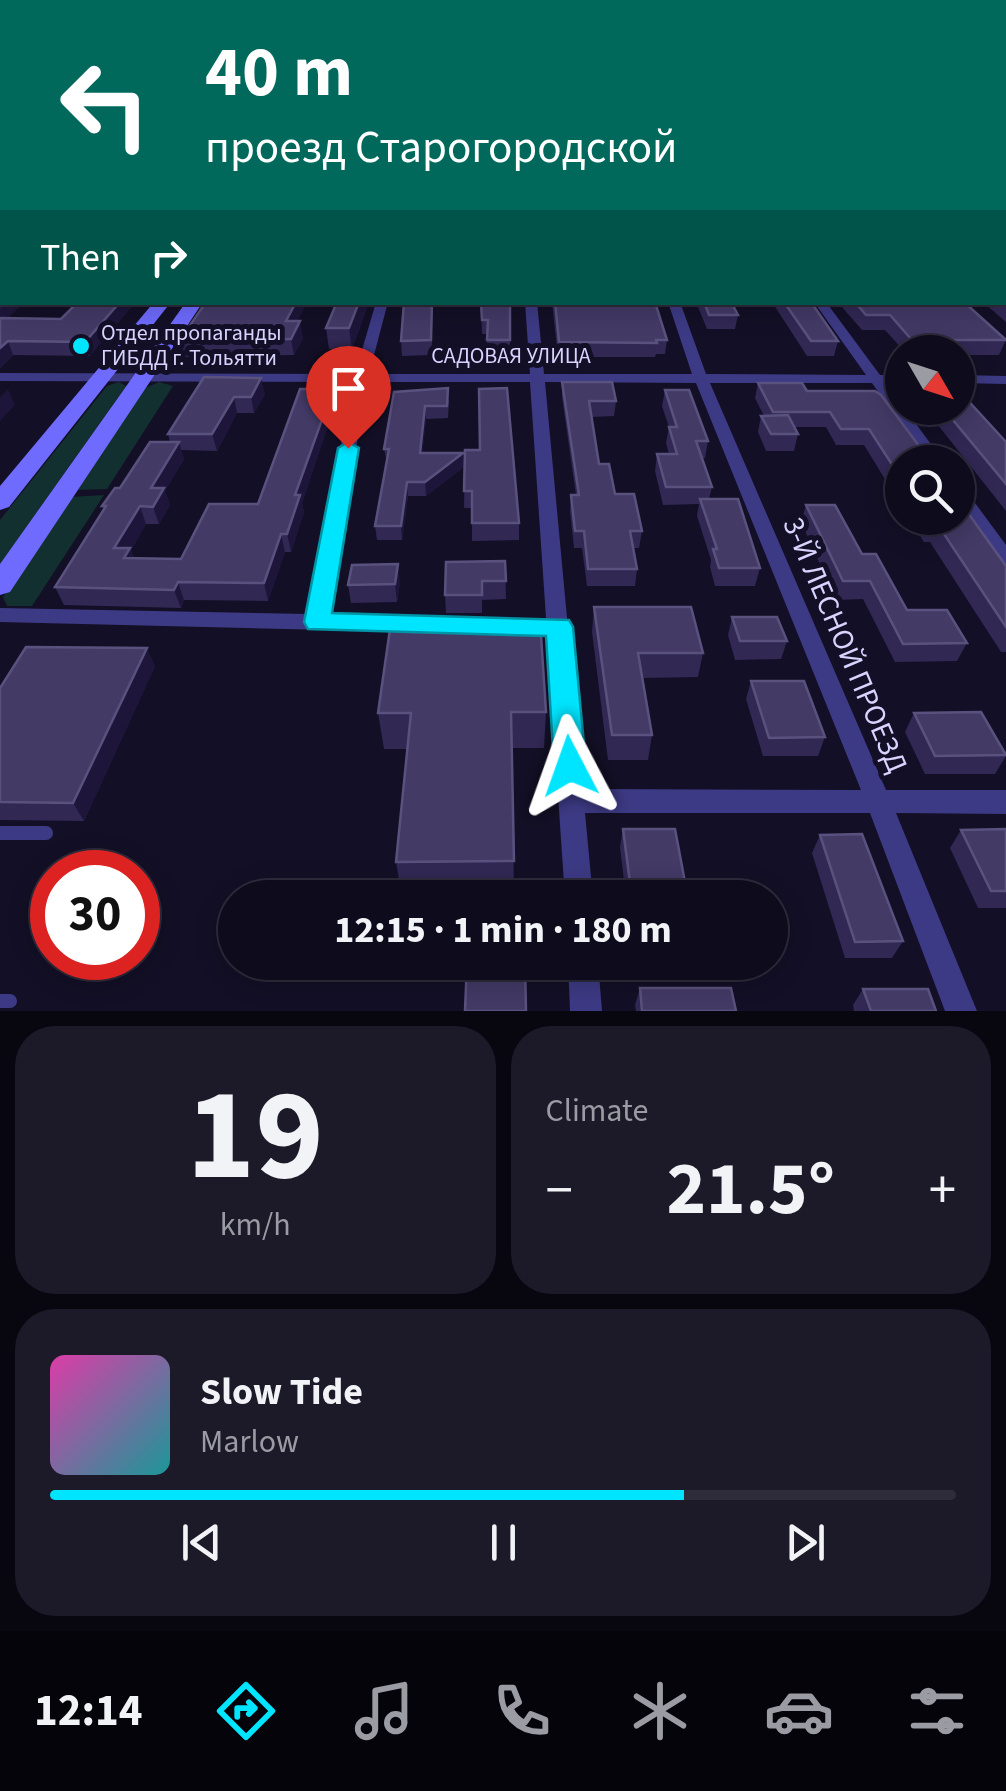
<!DOCTYPE html>
<html lang="en">
<head>
<meta charset="utf-8">
<style>
	body { margin:0; font-family:"Source Sans 3",sans-serif; background:#1c1929; color:#f1f3f6; height:100vh; display:flex; flex-direction:column; font-size:38px; white-space:nowrap }
	* { box-sizing:border-box; margin:0 }
	p { font-size:32px; color:#9b9ba3 }
	.icon { flex:none; width:55px; height:55px; fill:none; stroke:currentColor; stroke-width:2; stroke-linecap:round; stroke-linejoin:round }
	.map { position:relative; height:1011px; overflow:hidden }
	.panel { display:flex; flex-direction:column; gap:15px; padding:15px; background:#08060f; flex:1 }
	.panel>* { flex:none }
	.guide { position:absolute; left:0px; top:0px; width:1008px; height:305px; box-shadow:0 5px 25px #0003,0 0 0 2px #2e2b3b; background:#00695c; color:#fff; overflow:hidden }
	.needle { width:65px; rotate:129deg }
	.controls { position:absolute; left:885px; top:335px; display:grid; gap:20px }
	.controls a { display:grid; place-items:center; width:90px; height:90px; border-radius:50%; background:#0e0b1c; box-shadow:0 5px 25px #0003,0 0 0 2px #2e2b3b; font-size:50px }
	.speed { position:absolute; left:30px; top:850px; display:flex; gap:20px; font-size:50px; font-weight:700; text-align:center }
	.speed>* { display:grid; place-content:center; width:130px; height:130px; border-radius:50%; background:#0e0b1c; box-shadow:0 5px 25px #0003,0 0 0 2px #2e2b3b; line-height:1 }
	.speed .limit { border:15px solid #d22; background:#fff; color:#111 }
	.pin { position:absolute; display:grid; place-items:center; width:85px; height:85px; color:#fff; margin:-102px -42px; border-radius:50% 50% 50% 0; rotate:-45deg; box-shadow:0 0 10px #0007 }
	.pin .icon { rotate:45deg }
	.me { position:absolute; width:110px; margin:-55px; rotate:356deg; stroke-linejoin:round; filter:drop-shadow(0 0 8px #0008) }
	.turn { display:flex; align-items:center; gap:35px; height:210px; padding:0 40px; font-size:45px }
	.turn .icon { width:130px; height:130px; stroke-width:2.5 }
	.turn b { display:block; font-size:70px; line-height:85px }
	.then { display:flex; align-items:center; height:95px; padding:0 40px; background:#0003; gap:20px; font-size:38px }
	.big { font-size:75px; font-weight:700; line-height:1.1 }
	.panel .widget { flex:1; display:flex; flex-direction:column; justify-content:center; gap:15px; min-width:0; padding:0 35px; border-radius:40px; background:#1c1929 }
	.panel .dial { align-items:center; gap:0 }
	.dial b { font-size:130px; line-height:1 }
	.song { display:flex; align-items:center; gap:30px }
	.cover { width:120px; height:120px; border-radius:15px; background:linear-gradient(135deg,hsl(320 70% 55%),hsl(180 70% 35%)) }
	.played { height:10px; border-radius:5px; background:linear-gradient(90deg,#00e5ff 70%,#2e2b3b 70%) }
	.keys { display:flex; justify-content:space-around; direction:ltr }
	.heat { display:flex; justify-content:space-between; align-items:center; font-size:55px; direction:ltr }
	.panel .tiles { flex:1; display:grid; gap:15px; grid-template-columns:1fr 1fr }
	.widget:last-child { grid-column:span 2 }
	.trip { position:absolute; left:218px; top:880px; width:570px; height:100px; border-radius:50px; background:#0e0b1c; box-shadow:0 5px 25px #0003,0 0 0 2px #2e2b3b; font-weight:700; line-height:100px; text-align:center }
	.tab-bar { display:flex; height:160px; justify-content:space-around; align-items:center; background:#06040b; color:#9b9ba3 }
	.tab-bar .icon { width:70px; height:70px }
	.tab-bar .on { color:#00e5ff }
	.tab-bar b { font-size:45px; color:#f1f3f6 }
	.map>svg:first-child { display:block }
	.green { fill:#12302f }
	.lines { fill:none; stroke-linecap:round; stroke-linejoin:round }
	.service { stroke:#3d3a85; stroke-width:14 }
	.minor { fill:#3d3a85; fill-rule:evenodd }
	.secondary { fill:#6f6bff; fill-rule:evenodd }
	.primary { fill:#c25bff; fill-rule:evenodd }
	.wall { fill:#312854 }
	.shaded-wall { fill:#1d163a }
	.building { fill:#433a66; stroke:#5a527e; stroke-width:2.5 }
	.route { fill:#00e5ff; stroke:#0095a6; stroke-width:2.5 }
	.poi-dot { fill:#00e5ff; stroke:#130f26; stroke-width:4 }
	.labels { text-anchor:middle; dominant-baseline:central; stroke-width:10; stroke-linejoin:round; paint-order:stroke }
	.far-poi-label { font-size:22px; fill:#d9d4ff; stroke:#130f26; text-anchor:start }
	.far-street-label { font-size:22px; fill:#d9d4ff; stroke:#130f26 }
	.near-street-label { font-size:30px; fill:#d9d4ff; stroke:#130f26 }
</style>
</head>
<body>
<div class="map">
<svg width="1006" height="1011" viewBox="0 0 1006 1011">
	<rect width="100%" height="100%" fill="#130f26"/>
	<path class="green" d="M119,382L126,386L0,564V520L107,386Z
		M159,382L173,386L107,489L78,490L143,389Z
		M104,495L32,606H7L3,597L71,497Z"/>
	<g class="lines">
		<path class="service" d="M0,833H46
			M0,1001H10"/>
		<path class="minor" d="M376,302H388L369,374H530L525,302H537L544,374H692L668,302H680L706,374L866,375L814,302H826L880,375H902V383H886L944,462H928L872,383H710L886,790H1006V814L896,813L977,1011H945L870,813H585L593,898H565L530,382H367L329,615L414,616L421,619L424,624L421,629L414,632L0,622V608L308,614L353,382L0,381V373L355,374ZM545,382L696,383L861,790L583,789Z
			M958,375L1006,376V384L958,383Z
			M958,487L964,488L1006,545V564L999,562L958,503Z
			M568,962H598L602,1011H570Z"/>
		<path class="secondary" d="M154,302H171L9,507L0,510V486Z
			M186,302H203L10,592L0,595V564Z"/>
		<path class="primary" d="M1005,266H1006V276H1005Z"/>
	</g>
	<path class="wall" d="M0,148H2V302H25L7,318L61,319L78,302L90,356L13,355L0,368Z
		M1006,274V322L984,303L1005,302Z
		M307,302L297,321L303,338L294,355L184,357L180,340Z
		M481,302H510V355H487V334H482Z
		M552,302H655L667,340L665,354H656L655,357H558Z
		M696,302H734L733,306L738,315L735,329H707Z
		M772,302H813V305L838,341L834,356H807Z
		M830,302H964L1006,340L999,355H958V352H905L885,330H862L841,306H834Z
		M368,305L352,349H329L326,328Z
		M432,310V355L402,356L401,341Z
		M204,377L265,394L254,413H237L217,451L181,450L184,459L165,491L170,505L159,524H146L131,550L134,558L181,559L258,504L333,389L335,405L302,503L304,512L291,552H285L268,601L184,600L181,608L64,605L55,587L104,510L102,506L170,442L168,434Z
		M562,382L616,401L614,416L592,417L599,464L615,494L642,531L639,548H633L637,569L635,586H587L582,548H574L570,511L571,495H576L562,397Z
		M758,383L807,391H875L902,462V507L864,445H836L826,427H794L798,434L794,451H766L758,432L761,416H764L755,398Z
		M665,390L708,441L705,458H701L712,487L709,499L760,568L755,586H715L710,567L711,560L697,516L699,504L663,505L655,471L657,454H669L666,443L669,427L662,406Z
		M394,392L449,400L448,418L426,419L422,453L464,467L426,496H408L402,540H377L375,526L387,463L384,449Z
		M927,408H958L1006,442V511L926,410Z
		M465,450L519,523V540L472,541V508H464Z
		M806,505L862,554L907,610L967,643L957,661L895,662L863,599L836,600L801,522Z
		M909,518H958L1006,566V652H1001L930,542H924Z
		M505,561L506,599L482,600V613H446L445,595Z
		M400,582L397,602L351,603L348,585Z
		M594,607L703,653L698,677L642,678L652,735L648,760H608L592,632Z
		M732,617L787,641L781,659L735,660L728,635Z
		M155,666L84,821L0,820V688Z
		M751,681L825,737L818,756H763L746,699Z
		M546,712L544,748H512L514,895L402,897L396,862L408,749H384L378,713Z
		M914,713L1006,756L995,774H925L905,732Z
		M623,829L688,898H626L620,847Z
		M1006,829V908H978L950,848L961,830Z
		M820,835L903,941L892,958H845L812,853Z
		M640,988L736,1011H636L635,1005Z
		M863,989L936,1011H854L853,1005Z"/>
	<path class="shaded-wall" d="M4,302H25L0,324V306Z
		M120,302H136L90,356L85,342Z
		M296,302H307L289,338L286,321Z
		M359,302H368V305L352,349L349,328Z
		M300,321L303,338L294,355L291,339Z
		M8,341L13,355L0,368V348Z
		M261,378L265,394L254,413L251,397Z
		M8,389L15,405L0,421V397Z
		M333,389L335,405L302,503L304,512L291,552L287,534L295,495Z
		M234,397L237,413L217,451L212,434Z
		M425,406L426,419L421,467L420,453Z
		M179,442L184,459L165,491L170,505L159,524L153,507L151,488Z
		M463,453L464,467L426,496L425,482Z
		M407,482L408,496L402,540L401,526Z
		M140,506L146,524L131,550L137,566L131,576L114,548Z
		M281,534L285,552L268,601L264,583Z
		M398,564L400,582L397,602L395,584Z
		M178,582L184,600L181,608L174,590Z
		M147,648L155,666L84,821L73,803Z"/>
	<path class="building" d="M0,148H2V302H4L0,306V172L2,168L0,167Z
		M78,302H120L85,342L8,341L0,348V318L61,319Z
		M206,302H296L286,321H300L291,339L180,340Z
		M337,302H359L349,328H326Z
		M404,302H432L431,340L401,341Z
		M481,302H510V340H487L488,320H482Z
		M555,302H655L667,340H656L657,343L559,342Z
		M704,302H731L738,315H709Z
		M784,302H811L838,341H811Z
		M855,302H964L1006,340H943L949,347H918L890,315H866Z
		M204,377L261,378L251,397H234L212,434H168Z
		M562,382H612L616,401H589L599,464H609L615,494H634L642,531H630L637,569H588L584,531H575L571,495H579Z
		M758,383H802L807,391H875L881,395L931,462H902V480L869,429H841L830,412H773Z
		M448,388L447,406H425L420,453H463L425,482H407L401,526H375L389,449H384L394,392Z
		M507,388L519,523H472V491H464L465,450H480L479,389Z
		M300,389H333L295,495H300L287,534H281L264,583L178,582L174,590L55,587L106,506H102L115,488H120L150,442H179L151,488H164L153,507L140,506L114,548H130L124,558L181,559L209,504H258Z
		M665,390H689L708,441H696L712,487H666L657,454H677L669,427H677Z
		M958,394H962L1006,442V484L943,408H958Z
		M788,415L798,434H771L761,416Z
		M700,499H738L760,568H719L713,549H717Z
		M958,499L1006,566V627L938,525H931L927,518H958Z
		M806,505H835L862,554H876L907,610H947L967,643L903,644L870,581H843Z
		M505,561L506,581H482V595H445L446,562Z
		M398,564L395,584L348,585L352,565Z
		M594,607H691L703,653H638L652,735H612Z
		M732,617H777L787,641H740Z
		M540,620L546,712H511L514,861L396,862L411,713H378L391,622Z
		M26,647L147,648L73,803L0,802V688Z
		M751,681H804L825,737L769,738Z
		M981,712L1006,755L935,756L914,713Z
		M623,829H675L688,898H632Z
		M1006,829V891H991L961,830Z
		M862,834L903,941L855,942L820,835Z
		M467,962H525L526,1011H465Z
		M640,988H731L736,1011H642Z
		M863,989H928L936,1011H871Z"/>
	<linearGradient id="sky" x2="0" y2="1"><stop stop-color="#0a0815"/><stop offset="0.51" stop-color="#333752"/><stop offset="1" stop-color="#333752" stop-opacity="0"/></linearGradient>
	<rect width="1006" height="289" fill="url(#sky)"/>
	<path class="route" d="M348,442L359,448L332,613L569,620L573,627L586,766L581,776L570,781L558,776L554,766L546,636L308,629L304,622L338,448Z"/>
	<circle class="poi-dot" cx="81" cy="346" r="10"/>
	<g class="labels">
		<g class="far-poi-label">
			<text x="101" y="333">Отдел пропаганды<tspan x="101" dy="25">ГИБДД г. Тольятти</tspan></text>
		</g>
		<g class="far-street-label">
			<text x="511" y="356">САДОВАЯ УЛИЦА</text>
		</g>
		<g class="near-street-label">
			<text transform="translate(845 645) rotate(67)">3-Й ЛЕСНОЙ ПРОЕЗД</text>
		</g>
	</g>
</svg>
<div class="controls">
<a><svg class="needle" viewBox="-14 -14 28 28"><path d="M0-13l5 13h-10z" fill="#e53935"/><path d="M0 13l5-13h-10z" fill="#9b9ba3"/></svg></a>
<a><svg class="icon" aria-label="search" viewBox="0 0 24 24"><circle cx="10" cy="10" r="6"/><path d="M15 15l6 6"/></svg></a>
</div>
<div class="speed"><div class="limit">30</div></div>
<div class="pin" style="left:348px;top:448px;background:#d93025"><svg class="icon" aria-label="arrive" viewBox="0 0 24 24"><path d="M6 21V4h12l-3 4 3 4H6"/></svg></div>
<svg class="me" style="left:570px;top:766px" viewBox="-20 -20 40 40"><path d="M0-17L14 15 0 8-14 15z" fill="#00e5ff" stroke="#fff" stroke-width="4"/></svg>
<div class="trip">12:15 · 1 min · 180 m</div>
<div class="guide">
<div class="turn"><svg class="icon" aria-label="left" viewBox="0 0 24 24"><path d="M17 20v-9H6M10 6l-5 5 5 5"/></svg><div><b>40 m</b>проезд Старогородской</div></div>
<div class="then">Then<svg class="icon" aria-label="right" viewBox="0 0 24 24"><path d="M7 20v-9h11M14 6l5 5-5 5"/></svg></div>
</div>
</div>
<section class="panel">
<div class="tiles">
<div class="widget dial"><b>19</b><p>km/h</p></div>
<div class="widget"><p>Climate</p>
<div class="heat"><a>−</a><b class="big">21.5°</b><a>+</a></div>
</div>
<div class="widget">
<div class="song"><i class="cover"></i><div><b>Slow Tide</b><p>Marlow</p></div></div>
<div class="played"></div>
<div class="keys"><svg class="icon" aria-label="previous" viewBox="0 0 24 24"><path d="M18 5L8 12l10 7zM5 5v14"/></svg><svg class="icon" aria-label="pause" viewBox="0 0 24 24"><path d="M8 5v14M16 5v14"/></svg><svg class="icon" aria-label="next" viewBox="0 0 24 24"><path d="M6 5l10 7-10 7zM19 5v14"/></svg></div>
</div>
</div>
</section>
<nav class="tab-bar">
<b>12:14</b>
<svg class="icon on" aria-label="directions" viewBox="0 0 24 24"><path d="M12 3l9 9-9 9-9-9zM9 14v-3h6M13 9l2 2-2 2"/></svg>
<svg class="icon" aria-label="music" viewBox="0 0 24 24"><path d="M9 18V5l10-2v13"/><circle cx="6" cy="18" r="3"/><circle cx="16" cy="16" r="3"/></svg>
<svg class="icon" aria-label="phone" viewBox="0 0 24 24"><path d="M5 4h4l2 5-3 2q2 4 5 5l2-3 5 2v4C11 20 4 13 5 4z"/></svg>
<svg class="icon" aria-label="climate" viewBox="0 0 24 24"><path d="M12 3v18M4 7l16 10M4 17L20 7"/></svg>
<svg class="icon" aria-label="car" viewBox="0 0 24 24"><path d="M5 17H2v-5l4-1 3-4h7l3 4 3 1v5h-3M9 17h6M6 11h13"/><circle cx="7" cy="17" r="2"/><circle cx="17" cy="17" r="2"/></svg>
<svg class="icon" aria-label="filters" viewBox="0 0 24 24"><path d="M4 7h16M4 17h16"/><circle cx="9" cy="7" r="2"/><circle cx="15" cy="17" r="2"/></svg>
</nav>
</body>
</html>
